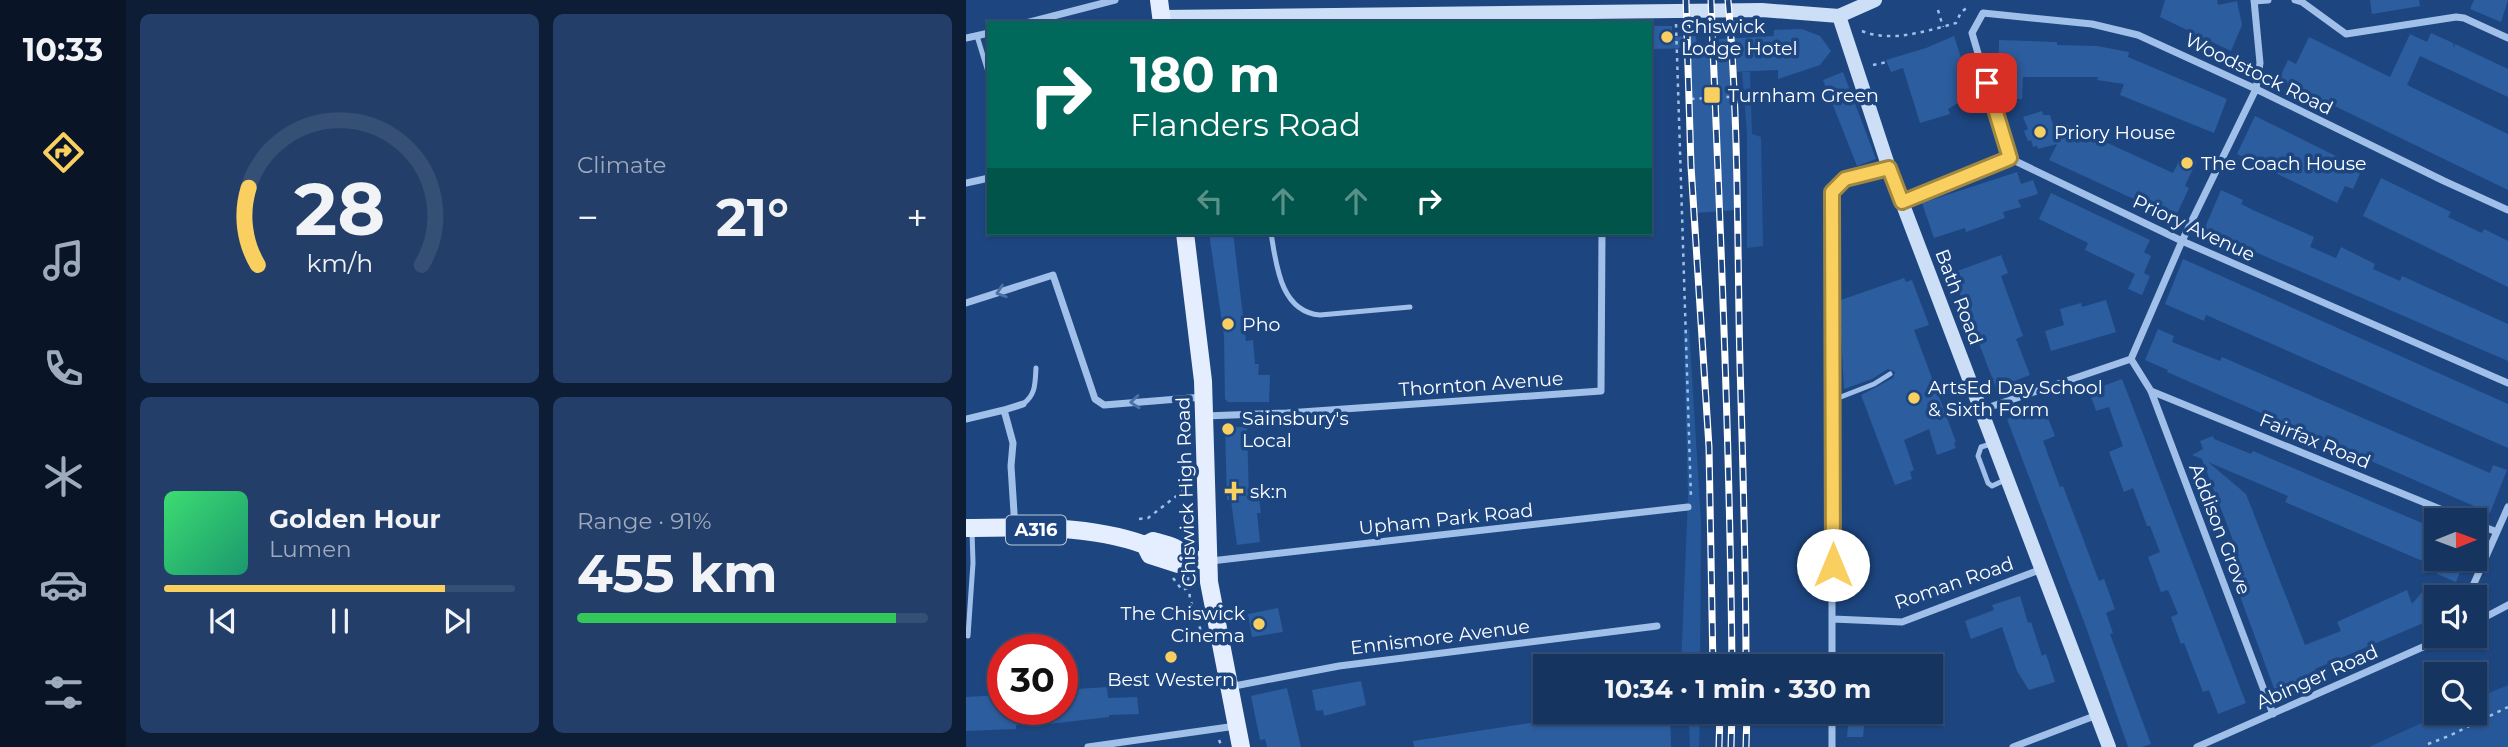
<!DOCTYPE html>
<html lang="en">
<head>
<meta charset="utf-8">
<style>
	body { margin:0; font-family:Montserrat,sans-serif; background:#233f69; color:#f1f3f6; height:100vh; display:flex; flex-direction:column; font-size:26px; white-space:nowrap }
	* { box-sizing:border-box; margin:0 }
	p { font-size:23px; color:#9eaabd }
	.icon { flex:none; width:38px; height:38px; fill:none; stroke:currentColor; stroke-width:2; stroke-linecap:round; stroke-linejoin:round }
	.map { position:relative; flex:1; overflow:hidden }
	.details { display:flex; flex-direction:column; gap:14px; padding:14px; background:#0c1d35; width:840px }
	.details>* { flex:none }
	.guide { position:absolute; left:21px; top:21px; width:665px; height:214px; border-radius:0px; box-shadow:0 2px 5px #0004,0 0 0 2px #354f75; background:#00695c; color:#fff; overflow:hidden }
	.needle { width:46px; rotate:89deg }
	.fabs { position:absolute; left:1458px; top:508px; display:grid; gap:14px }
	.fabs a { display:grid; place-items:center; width:63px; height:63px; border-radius:0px; background:#163460; box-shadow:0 2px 5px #0004,0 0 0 2px #354f75; font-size:35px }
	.speed { position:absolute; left:21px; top:634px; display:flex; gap:14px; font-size:35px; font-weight:700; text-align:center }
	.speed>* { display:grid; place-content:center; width:91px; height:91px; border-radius:50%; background:#163460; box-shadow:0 2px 5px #0004,0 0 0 2px #354f75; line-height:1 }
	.speed .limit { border:10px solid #d22; background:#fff; color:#111 }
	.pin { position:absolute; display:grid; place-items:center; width:60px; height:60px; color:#fff; margin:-30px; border-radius:14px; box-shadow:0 4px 10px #0006 }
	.me { position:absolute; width:77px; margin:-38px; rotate:0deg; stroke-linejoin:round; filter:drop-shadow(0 0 5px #0008) }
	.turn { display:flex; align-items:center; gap:24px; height:147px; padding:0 28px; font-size:32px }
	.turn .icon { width:91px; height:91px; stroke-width:2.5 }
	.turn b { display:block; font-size:49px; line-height:60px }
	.lanes { display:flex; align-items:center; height:66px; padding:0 28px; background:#0003; justify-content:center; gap:35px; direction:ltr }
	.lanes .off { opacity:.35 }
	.big { font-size:52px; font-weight:700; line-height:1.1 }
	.details .widget { flex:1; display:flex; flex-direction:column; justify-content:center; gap:10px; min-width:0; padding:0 24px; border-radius:10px; background:#233f69 }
	.details .dial { align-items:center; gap:0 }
	.dial svg { height:182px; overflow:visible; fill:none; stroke:#354f75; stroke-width:7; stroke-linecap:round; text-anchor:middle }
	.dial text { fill:#f1f3f6; stroke:none }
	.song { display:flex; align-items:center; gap:21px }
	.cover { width:84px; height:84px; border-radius:10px; background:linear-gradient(135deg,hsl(140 70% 55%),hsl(160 70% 35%)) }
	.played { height:7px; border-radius:4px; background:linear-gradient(90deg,#f9d060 80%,#354f75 80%) }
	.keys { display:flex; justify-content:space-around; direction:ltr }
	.heat { display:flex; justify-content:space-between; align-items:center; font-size:38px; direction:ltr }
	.charge { height:10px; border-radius:5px; background:linear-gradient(90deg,#34c759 91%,#354f75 0) }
	.details .tiles { flex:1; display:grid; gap:14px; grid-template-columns:repeat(2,1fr) }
	.trip { position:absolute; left:567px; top:654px; width:410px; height:70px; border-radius:0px; background:#163460; box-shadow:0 2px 5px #0004,0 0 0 2px #354f75; font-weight:700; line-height:70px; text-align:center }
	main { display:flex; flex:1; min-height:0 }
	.tab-bar { display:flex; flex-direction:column; width:126px; justify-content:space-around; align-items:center; background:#091526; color:#9eaabd }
	.tab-bar .icon { width:49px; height:49px }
	.tab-bar .active { color:#f9d060 }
	.tab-bar b { font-size:32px; color:#f1f3f6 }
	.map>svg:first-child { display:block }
	.green { fill:#265899 }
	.building { fill:#2c5d9e }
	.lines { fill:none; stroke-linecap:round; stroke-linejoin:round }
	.path { stroke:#a1c0e9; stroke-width:2.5; stroke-dasharray:3.5 5; stroke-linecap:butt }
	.service { stroke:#a1c0e9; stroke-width:5 }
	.minor { stroke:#a1c0e9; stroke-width:7 }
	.secondary { stroke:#cddef7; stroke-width:14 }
	.primary { stroke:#e5eefe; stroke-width:18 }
	.rail-casing { stroke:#fff; stroke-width:7 }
	.rail { stroke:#1d4680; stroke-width:4.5; stroke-dasharray:13; stroke-linecap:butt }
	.oneway { stroke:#4b71a5 }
	.route-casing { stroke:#a2873e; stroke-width:18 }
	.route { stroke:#f9d060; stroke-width:12 }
	.poi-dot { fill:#f9d060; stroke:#1d4680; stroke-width:2.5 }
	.labels { text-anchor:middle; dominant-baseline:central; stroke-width:7; stroke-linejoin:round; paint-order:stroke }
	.shield { fill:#1d4680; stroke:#bbc8d9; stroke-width:2 }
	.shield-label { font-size:18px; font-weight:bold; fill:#fff }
	.poi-label { font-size:19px; fill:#fff; stroke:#1d4680; text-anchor:start }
	.street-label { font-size:19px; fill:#fff; stroke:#1d4680 }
</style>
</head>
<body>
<main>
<nav class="tab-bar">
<b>10:33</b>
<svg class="icon active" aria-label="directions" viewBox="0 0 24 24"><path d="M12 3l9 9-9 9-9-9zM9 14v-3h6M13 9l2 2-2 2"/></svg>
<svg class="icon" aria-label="music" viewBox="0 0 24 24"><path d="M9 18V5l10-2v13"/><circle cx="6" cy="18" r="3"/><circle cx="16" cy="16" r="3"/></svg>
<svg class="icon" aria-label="phone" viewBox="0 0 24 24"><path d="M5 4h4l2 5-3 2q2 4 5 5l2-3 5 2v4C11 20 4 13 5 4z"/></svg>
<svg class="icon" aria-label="climate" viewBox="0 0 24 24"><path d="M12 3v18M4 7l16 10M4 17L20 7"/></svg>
<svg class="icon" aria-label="car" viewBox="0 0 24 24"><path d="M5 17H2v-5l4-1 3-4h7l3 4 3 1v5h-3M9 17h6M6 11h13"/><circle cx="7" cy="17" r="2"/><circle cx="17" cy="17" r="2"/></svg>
<svg class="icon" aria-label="filters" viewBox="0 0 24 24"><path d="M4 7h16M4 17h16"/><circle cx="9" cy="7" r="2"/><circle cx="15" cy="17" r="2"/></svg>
</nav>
<section class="details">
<div class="tiles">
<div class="widget dial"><svg viewBox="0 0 100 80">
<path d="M14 69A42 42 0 1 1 86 69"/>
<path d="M14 69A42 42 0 0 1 10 35" stroke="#f9d060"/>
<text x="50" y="56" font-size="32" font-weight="700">28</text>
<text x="50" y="72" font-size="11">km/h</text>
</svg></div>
<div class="widget"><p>Climate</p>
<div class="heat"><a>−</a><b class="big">21°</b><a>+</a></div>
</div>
<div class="widget">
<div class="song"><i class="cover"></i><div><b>Golden Hour</b><p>Lumen</p></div></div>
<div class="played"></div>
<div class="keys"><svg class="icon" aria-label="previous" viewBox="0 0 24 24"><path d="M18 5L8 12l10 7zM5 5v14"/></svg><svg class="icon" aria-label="pause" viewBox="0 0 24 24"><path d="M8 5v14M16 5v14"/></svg><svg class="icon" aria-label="next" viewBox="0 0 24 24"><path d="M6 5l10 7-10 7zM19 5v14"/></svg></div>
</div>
<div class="widget"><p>Range · 91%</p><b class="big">455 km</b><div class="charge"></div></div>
</div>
</section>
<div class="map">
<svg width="1542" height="747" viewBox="0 0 1542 747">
	<rect width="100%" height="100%" fill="#1d4680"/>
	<path class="green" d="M776,72H784L786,134L795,137L797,246L781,248V133Z
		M718,329H723L735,521L734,667H715L722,497Z
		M1542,685V747H1403L1480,712H1508L1509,699Z
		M714,712H734L733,747H724L723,726H713Z"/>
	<path class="building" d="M1199,0H1251L1252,5L1271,1L1276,25L1265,51L1194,17Z
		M1404,0H1453L1454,6L1406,14Z
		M1508,0H1542L1535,22L1504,9Z
		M684,26H706V37L730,36L731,48L686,49L684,47Z
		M836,29L854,36L865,51L854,65L812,79V70L765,72L770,210L730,213L723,49L753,47V39L808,36V30Z
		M1465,33L1487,43L1488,48L1489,44L1542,69V97L1454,56L1441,85L1542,134V190L1313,79L1322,60L1330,64L1343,37L1424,77L1444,34L1461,42Z
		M988,36L1007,94L982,109L984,114L954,123L937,68L925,72L920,60L960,48Z
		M1033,40L1091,42V45L1131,46L1163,52L1162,57L1261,99L1248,133L1154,95L1158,84L1131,80L1132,77H1057L1056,99L1032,98Z
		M877,72L910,159L891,166L857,80Z
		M1076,111L1077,115H1084L1092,141L1100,124L1207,173L1216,155L1230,162L1219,186L1223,188L1209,218L1083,160L1091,144L1072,149L1071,146L1067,147L1065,140L1062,141L1058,131L1062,129L1057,117Z
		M1289,116L1396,169L1387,189L1379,186L1371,203L1271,154Z
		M1051,172L1055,184L1067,180L1072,194L1052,200L1055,207L1037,212L1039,218L1000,232L999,228L968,238L956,203Z
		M1415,178L1485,212L1482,217L1516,233L1518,229L1542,241V287L1397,216Z
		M1255,190L1277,200L1275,204L1287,210L1348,237L1344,247L1370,258L1375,247L1409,264L1407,269L1434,281L1436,276L1542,324V361L1238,230Z
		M1085,193L1184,240L1178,252L1185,256L1178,273L1184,276L1176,295L1162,289L1169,274L1119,250L1122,243L1073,219Z
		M243,233H267L280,341L287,340L289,364H293L292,375H304L303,402H262L259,399L258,336Z
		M1035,255L1042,273L1035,276L1057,336L1050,339L1064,375L1030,388L986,273Z
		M1217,259L1542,404V448L1240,315L1238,321L1199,304Z
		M938,278L940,282L946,280L963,325L948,330L990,442L988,443L990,448L971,455L963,429L938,440L948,470L944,472L946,479L929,485L895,395L927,378L929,372L922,369L906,379L878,389L875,334L872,328L876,327L872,316V301Z
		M1140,300L1150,332L1085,351L1079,331L1098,325L1094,309L1115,303L1116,307Z
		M1192,329L1208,336L1206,342L1254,361L1256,357L1524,473L1527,465L1541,470L1524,513L1201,372L1202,370L1179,360Z
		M1156,379L1280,703L1252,714L1243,690L1237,692L1218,643L1215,644L1205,617L1212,614L1202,590L1195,592L1182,557L1194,552L1184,526H1181L1167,488L1158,492L1143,452L1157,446L1143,407L1130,411L1123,391Z
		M1077,405L1089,436L1077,441L1094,487L1097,486L1133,581L1138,579L1149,609L1140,613L1147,633L1144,634L1185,744L1176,747H1162L1120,627L1041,419Z
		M259,427H281L283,499L293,498L295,513H291L294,542L271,545L265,500H261Z
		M1247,436L1248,439L1285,454L1287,451L1470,529V558H1500L1490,582L1471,574L1475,569L1319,502L1322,496L1242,462L1280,494L1339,645L1375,631L1371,622L1441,590L1446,604L1463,584L1470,590V615L1455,624L1349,669L1351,675L1309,691L1261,561L1273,556L1236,459L1226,455L1237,449L1234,441Z
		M1054,596L1062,623L1065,622L1076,656L1080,654L1089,682L1063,690L1051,671L1036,627L1005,639L999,621L1028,610L1026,605Z
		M312,608L317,632L286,637L282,614Z
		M395,681L400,705L358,716L357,710L350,711L346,690Z
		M141,687L142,698L171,697L173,714L143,715V717L83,724V722L50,725V729L0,731V697L37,695V709H96V690Z
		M321,688L335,747H301L299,739L294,740L285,696Z
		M635,712H704L705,747H448L447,741Z
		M882,726H898L897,737H881Z"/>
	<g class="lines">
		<path class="path" d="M972,10L977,27
			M780,23V38
			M710,24L725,499
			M896,31C925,43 961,31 990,23L995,12L1002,7
			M907,65L921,62
			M752,97H766
			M725,99L739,98
			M173,519L182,518L222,487
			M216,533L219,529L221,518H225
			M222,577L224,599L236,634
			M207,578L216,590L222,588
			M225,613L227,612
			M253,740L256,747
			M1462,744L1483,736L1542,707"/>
		<path class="service" d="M11,36L23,75
			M305,233C310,263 314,312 354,315L444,307
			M867,400L908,384L924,374
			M57,404C70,395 69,383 70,368
			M1025,444L1015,447L1012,456L1022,483L1026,486L1041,479
			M2,636L7,563L6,531"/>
		<path class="minor" d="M1329,0L1336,2L1380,34L1490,17L1498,18L1542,38
			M1288,1L1302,0
			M60,23L149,0
			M0,38L23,33
			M0,183L23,178
			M936,202L1043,158
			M1542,210L1478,181L1290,89L1172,35L1126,24L1017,13L1006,33L1043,158L1216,241L1542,383
			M0,303L87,275L129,399L138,405L237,397
			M1165,359L1185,391L1307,714
			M1185,391L1501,520
			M38,410L57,404
			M1015,410L1165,359L1216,241L1290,89L1294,63L1288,0
			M239,416L321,413L635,391L636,233
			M0,419L38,410L47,443L45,466L49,528
			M1508,523L1531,532
			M245,561L722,507
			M1502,597L1542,507
			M867,619L936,622L1076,569
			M1508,623L1542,605
			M866,667V192L879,179L923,168
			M263,687L373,666L691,626
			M122,747L270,726
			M866,747V712
			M1047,747L1131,715
			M1231,747L1484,635"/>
		<path class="secondary" d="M873,16L923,168L1143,747
			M195,17L796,10L873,16L909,0"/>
		<path class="primary" d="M193,0L196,23
			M219,233L237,381L243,582L275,747
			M0,528C58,527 124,525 179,545L187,541C202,545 213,547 223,559
			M179,545L184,555L212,564L223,559L234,560"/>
		<defs>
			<path id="rail" d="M720,0L725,166L743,447L747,667
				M745,0C754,222 764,444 766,667
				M762,0C773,122 771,243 774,365C777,466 780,566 780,667
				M753,747L754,712
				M765,747L766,712
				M780,747L781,712"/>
		</defs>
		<use href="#rail" class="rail-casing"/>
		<use href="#rail" class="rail"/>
	</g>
	<defs><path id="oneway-chevron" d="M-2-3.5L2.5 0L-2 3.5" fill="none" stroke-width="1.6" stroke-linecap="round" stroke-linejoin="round" transform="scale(1.75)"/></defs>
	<g class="oneway">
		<use href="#oneway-chevron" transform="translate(35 292) rotate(162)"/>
		<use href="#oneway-chevron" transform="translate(169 402) rotate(175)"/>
	</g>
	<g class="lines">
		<defs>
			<path id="route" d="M867,565L866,192L879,179L923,168L936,202L1044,158L1021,83"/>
		</defs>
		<use href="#route" class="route-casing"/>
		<use href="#route" class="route"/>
	</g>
	<g class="poi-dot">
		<circle cx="701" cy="37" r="7"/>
		<rect x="737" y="86" width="18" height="18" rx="3.5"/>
		<circle cx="1074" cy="132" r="7"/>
		<circle cx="1221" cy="163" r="7"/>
		<circle cx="262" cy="324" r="7"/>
		<circle cx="948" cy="398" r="7"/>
		<circle cx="262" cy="429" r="7"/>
		<path d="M264.5 480.5h7v7h7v7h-7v7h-7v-7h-7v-7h7z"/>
		<circle cx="293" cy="624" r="7"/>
		<circle cx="205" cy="657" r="7"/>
	</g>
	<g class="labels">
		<rect class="shield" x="40" y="515.5" width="60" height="29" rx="5"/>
		<g class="shield-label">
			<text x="70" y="530">A316</text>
		</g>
		<g class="poi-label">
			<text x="715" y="26">Chiswick<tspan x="715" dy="22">Lodge Hotel</tspan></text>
			<text x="762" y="95">Turnham Green</text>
			<text x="1088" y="132">Priory House</text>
			<text x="1235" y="163">The Coach House</text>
			<text x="276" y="324">Pho</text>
			<text x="962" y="387">ArtsEd Day School<tspan x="962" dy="22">&amp; Sixth Form</tspan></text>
			<text x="276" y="418">Sainsbury's<tspan x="276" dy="22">Local</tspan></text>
			<text x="284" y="491">sk:n</text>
			<text x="279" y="613" text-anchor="end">The Chiswick<tspan x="279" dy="22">Cinema</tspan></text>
			<text x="205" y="679" text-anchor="middle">Best Western</text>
		</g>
		<g class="street-label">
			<text transform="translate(1293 74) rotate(26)">Woodstock Road</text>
			<text transform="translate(1228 228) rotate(25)">Priory Avenue</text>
			<text transform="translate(993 297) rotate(69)">Bath Road</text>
			<text transform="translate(515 384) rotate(-4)">Thornton Avenue</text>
			<text transform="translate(1349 441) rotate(22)">Fairfax Road</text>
			<text transform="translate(220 492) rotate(-92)">Chiswick High Road</text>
			<text transform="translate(480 519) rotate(-6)">Upham Park Road</text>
			<text transform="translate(1254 529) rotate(69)">Addison Grove</text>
			<text transform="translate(988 583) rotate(-19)">Roman Road</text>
			<text transform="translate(474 637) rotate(-7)">Ennismore Avenue</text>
			<text transform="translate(1351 677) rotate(-24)">Abinger Road</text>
		</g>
	</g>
</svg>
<div class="fabs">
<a><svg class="needle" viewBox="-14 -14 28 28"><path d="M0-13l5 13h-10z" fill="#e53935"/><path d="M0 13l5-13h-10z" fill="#9eaabd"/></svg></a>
<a><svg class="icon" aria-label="sound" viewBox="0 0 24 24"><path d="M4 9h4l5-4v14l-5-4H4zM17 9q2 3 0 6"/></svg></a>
<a><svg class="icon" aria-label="search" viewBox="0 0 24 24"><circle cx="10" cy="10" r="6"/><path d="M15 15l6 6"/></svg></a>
</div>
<div class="speed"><div class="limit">30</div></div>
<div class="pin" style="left:1021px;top:83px;background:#d93025"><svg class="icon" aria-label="arrive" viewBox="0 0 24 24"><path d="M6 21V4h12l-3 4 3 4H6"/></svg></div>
<svg class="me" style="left:867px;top:565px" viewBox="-20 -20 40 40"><circle r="19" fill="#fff"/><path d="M0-13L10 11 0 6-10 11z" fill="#f9d060"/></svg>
<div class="trip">10:34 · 1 min · 330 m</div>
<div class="guide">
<div class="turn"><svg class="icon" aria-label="right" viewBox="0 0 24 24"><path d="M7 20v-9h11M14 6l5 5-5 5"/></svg><div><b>180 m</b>Flanders Road</div></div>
<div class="lanes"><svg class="icon off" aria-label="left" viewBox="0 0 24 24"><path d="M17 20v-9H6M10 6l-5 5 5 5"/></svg><svg class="icon off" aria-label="ahead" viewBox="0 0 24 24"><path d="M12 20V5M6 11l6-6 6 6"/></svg><svg class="icon off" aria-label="ahead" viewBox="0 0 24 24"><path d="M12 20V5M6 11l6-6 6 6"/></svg><svg class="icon" aria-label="right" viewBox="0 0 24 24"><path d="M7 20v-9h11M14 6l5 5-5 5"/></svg></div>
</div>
</div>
</main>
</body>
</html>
